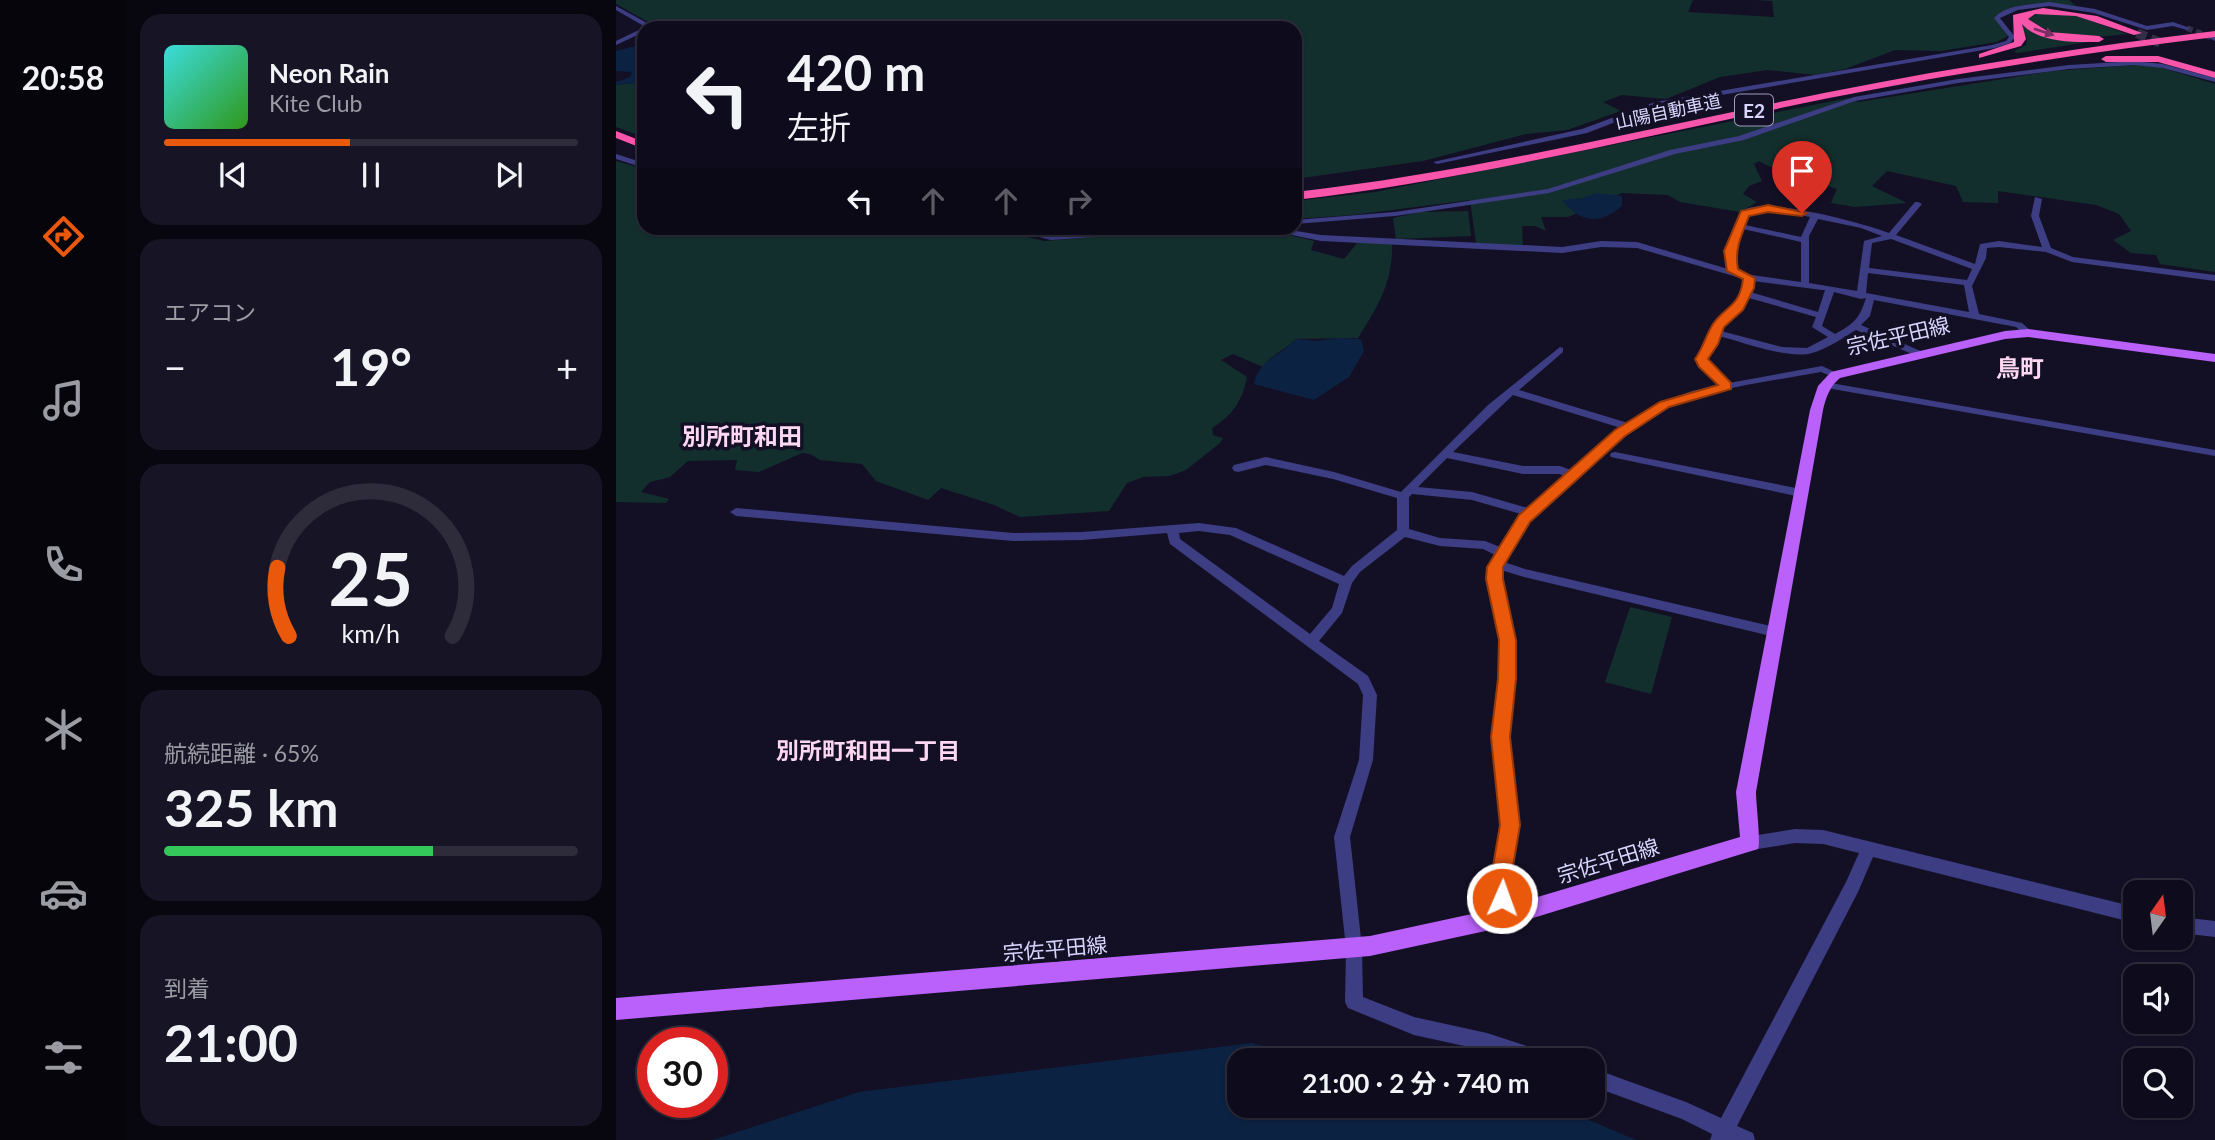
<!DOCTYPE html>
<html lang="ja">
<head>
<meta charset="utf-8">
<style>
	body { margin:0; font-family:Lato,"Noto Sans JP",sans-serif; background:#171525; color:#f1f3f6; height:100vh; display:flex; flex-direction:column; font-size:26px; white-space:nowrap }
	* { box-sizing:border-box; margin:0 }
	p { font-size:23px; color:#9b9ba3 }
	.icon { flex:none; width:38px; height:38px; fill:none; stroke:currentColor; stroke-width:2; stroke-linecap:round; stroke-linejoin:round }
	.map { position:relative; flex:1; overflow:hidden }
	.side { display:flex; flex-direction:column; gap:14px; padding:14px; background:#08070f; width:490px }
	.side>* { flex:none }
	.top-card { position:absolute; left:21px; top:21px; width:665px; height:214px; border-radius:21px; box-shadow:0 2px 5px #0004,0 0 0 2px #2e2c3b; background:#0e0c1c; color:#f1f3f6; overflow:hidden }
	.needle { width:46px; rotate:14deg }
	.buttons { position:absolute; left:1507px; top:880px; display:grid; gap:14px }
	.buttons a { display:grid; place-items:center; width:70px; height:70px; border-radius:14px; background:#0e0c1c; box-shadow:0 2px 5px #0004,0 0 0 2px #2e2c3b; font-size:35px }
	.speed { position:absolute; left:21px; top:1027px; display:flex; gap:14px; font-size:35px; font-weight:700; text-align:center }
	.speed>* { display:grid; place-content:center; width:91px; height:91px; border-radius:50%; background:#0e0c1c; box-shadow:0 2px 5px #0004,0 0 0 2px #2e2c3b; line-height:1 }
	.speed .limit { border:10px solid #d22; background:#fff; color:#111 }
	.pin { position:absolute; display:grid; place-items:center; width:60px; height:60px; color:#fff; margin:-72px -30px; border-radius:50% 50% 50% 0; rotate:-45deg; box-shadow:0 0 7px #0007 }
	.pin .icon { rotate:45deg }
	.me { position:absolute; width:77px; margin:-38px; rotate:2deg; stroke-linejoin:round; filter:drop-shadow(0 0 5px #0008) }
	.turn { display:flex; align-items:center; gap:24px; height:147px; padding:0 35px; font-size:32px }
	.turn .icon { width:91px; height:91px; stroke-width:2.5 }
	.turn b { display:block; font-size:49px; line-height:60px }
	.lanes { display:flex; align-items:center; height:66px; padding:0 35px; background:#0003; justify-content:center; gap:35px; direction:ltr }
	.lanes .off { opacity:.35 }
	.big { font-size:52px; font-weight:700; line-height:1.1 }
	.side .card { flex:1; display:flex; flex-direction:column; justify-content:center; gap:10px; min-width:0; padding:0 24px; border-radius:21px; background:#171525 }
	.side .dial { align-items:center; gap:0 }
	.dial svg { height:182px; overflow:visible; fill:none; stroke:#2e2c3b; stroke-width:7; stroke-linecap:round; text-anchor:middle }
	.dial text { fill:#f1f3f6; stroke:none }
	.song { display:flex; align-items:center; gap:21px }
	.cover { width:84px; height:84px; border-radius:10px; background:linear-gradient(135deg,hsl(180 70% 55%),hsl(110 70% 35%)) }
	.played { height:7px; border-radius:4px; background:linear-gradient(90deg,#ea580c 45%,#2e2c3b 45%) }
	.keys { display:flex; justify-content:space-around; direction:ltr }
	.heat { display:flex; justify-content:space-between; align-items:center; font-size:38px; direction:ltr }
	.charge { height:10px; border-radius:5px; background:linear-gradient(90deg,#34c759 65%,#2e2c3b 0) }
	.trip { position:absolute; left:611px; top:1048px; width:378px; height:70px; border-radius:21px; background:#0e0c1c; box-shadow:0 2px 5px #0004,0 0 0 2px #2e2c3b; font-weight:700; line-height:70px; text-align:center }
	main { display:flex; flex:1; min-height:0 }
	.tab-bar { display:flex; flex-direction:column; width:126px; justify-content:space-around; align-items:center; background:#06050b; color:#9b9ba3 }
	.tab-bar .icon { width:49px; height:49px }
	.tab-bar .active { color:#ea580c }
	.tab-bar b { font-size:32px; color:#f1f3f6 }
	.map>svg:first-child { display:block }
	.green { fill:#132f2d }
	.water { fill:#0c2242 }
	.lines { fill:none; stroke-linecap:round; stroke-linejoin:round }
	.minor-tunnel { stroke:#312e46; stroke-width:6; stroke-dasharray:6 3.5; stroke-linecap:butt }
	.highway-tunnel { stroke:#312e46; stroke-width:10; stroke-dasharray:10 5; stroke-linecap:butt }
	.minor { fill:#3d3d83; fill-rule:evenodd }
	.major { fill:#b961fa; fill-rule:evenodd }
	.highway { fill:#f955ab; fill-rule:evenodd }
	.oneway { fill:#7a2f62 }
	.route { fill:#ea580c; stroke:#983908; stroke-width:2 }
	.labels { text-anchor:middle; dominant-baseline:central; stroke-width:7; stroke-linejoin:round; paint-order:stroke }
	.far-street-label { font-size:18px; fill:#d9d6fe; stroke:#131026 }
	.shield { fill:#131026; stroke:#9e9bbd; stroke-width:2 }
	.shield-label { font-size:19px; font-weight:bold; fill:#d9d6fe }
	.street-label { font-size:21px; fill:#d9d6fe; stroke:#131026 }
	.neighbourhood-label { font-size:23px; font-weight:bold; fill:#fed8f2; stroke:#131026 }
	.quarter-label { font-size:24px; font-weight:bold; fill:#fed8f2; stroke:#131026 }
</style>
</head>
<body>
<main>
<nav class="tab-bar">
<b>20:58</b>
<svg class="icon active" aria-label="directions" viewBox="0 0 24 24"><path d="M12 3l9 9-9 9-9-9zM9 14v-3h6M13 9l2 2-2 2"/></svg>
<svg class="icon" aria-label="music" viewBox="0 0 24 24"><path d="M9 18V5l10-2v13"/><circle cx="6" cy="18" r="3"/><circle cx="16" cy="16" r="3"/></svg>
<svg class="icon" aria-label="phone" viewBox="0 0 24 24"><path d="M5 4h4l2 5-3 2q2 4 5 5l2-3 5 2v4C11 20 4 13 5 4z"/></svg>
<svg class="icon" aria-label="climate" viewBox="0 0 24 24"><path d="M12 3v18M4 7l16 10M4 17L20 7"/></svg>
<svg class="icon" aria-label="car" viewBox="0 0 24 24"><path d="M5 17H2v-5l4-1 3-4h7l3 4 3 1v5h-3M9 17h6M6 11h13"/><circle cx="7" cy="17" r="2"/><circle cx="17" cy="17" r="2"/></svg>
<svg class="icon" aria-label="filters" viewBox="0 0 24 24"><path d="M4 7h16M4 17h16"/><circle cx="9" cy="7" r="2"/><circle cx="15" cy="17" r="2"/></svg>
</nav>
<section class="side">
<div class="card">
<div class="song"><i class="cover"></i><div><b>Neon Rain</b><p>Kite Club</p></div></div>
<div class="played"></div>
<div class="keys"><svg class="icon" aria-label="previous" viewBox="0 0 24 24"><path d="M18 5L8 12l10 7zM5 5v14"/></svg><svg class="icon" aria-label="pause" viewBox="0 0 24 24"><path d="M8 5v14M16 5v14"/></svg><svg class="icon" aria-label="next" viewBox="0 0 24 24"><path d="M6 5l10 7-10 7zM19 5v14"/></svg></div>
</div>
<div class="card"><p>エアコン</p>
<div class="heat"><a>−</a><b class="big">19°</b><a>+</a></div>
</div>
<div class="card dial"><svg viewBox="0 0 100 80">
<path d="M14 69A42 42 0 1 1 86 69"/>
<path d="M14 69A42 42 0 0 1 9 39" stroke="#ea580c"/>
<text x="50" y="56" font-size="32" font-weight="700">25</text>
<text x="50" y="72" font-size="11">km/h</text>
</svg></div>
<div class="card"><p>航続距離 · 65%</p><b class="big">325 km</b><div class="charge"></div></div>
<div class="card"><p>到着</p><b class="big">21:00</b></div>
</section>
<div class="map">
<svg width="1599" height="1140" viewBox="0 0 1599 1140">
	<rect width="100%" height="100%" fill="#131026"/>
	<path class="green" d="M0,0H1077L1072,12L1158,17L1156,1L1138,0H1453L1460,6C1435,3 1398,0 1379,17L1392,36L1381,42L1325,51L1279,50L1229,69L1200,75L1151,70L1104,77L1050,99L1006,95L987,102L1005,111L951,130L910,134L807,161L679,179V28H43L0,4Z
		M1423,13L1461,16L1511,34C1474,38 1444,41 1412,19Z
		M1402,22L1422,32L1486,40L1401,53L1398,51L1410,45L1411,38Z
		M1520,65L1544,67L1599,84V272L1544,264L1540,255L1515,253L1497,240L1515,231L1503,214L1480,205L1382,191V203L1347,202L1340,186L1271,171L1256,186L1291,203L1239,207L1215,203L1221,189C1194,180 1167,175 1143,161L1138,164L1146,181L1133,186L1127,194L1141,202L1124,212L1064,202L1052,195L1006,193L952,217H925L930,231L919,226H906L907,246L860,243L854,200L737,215L679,219V201L759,192L1233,98L1242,102L1437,71Z
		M28,82V137L0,127V85Z
		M0,161L28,169V228H372L429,241L561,230L644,228L698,241L695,250L728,259L742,242L776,244C777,282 762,306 742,338L680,339C669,350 656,354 647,367L617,354L605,360L631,377C627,400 616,416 596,428L597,435L607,438L604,443L570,470L553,476L527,477L511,483L493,511L404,517L378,505L325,488L312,500L260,481L246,464L204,460L194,454L186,453L143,472L119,470L121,460L72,461L54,477L34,482L25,492L53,499L50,503L0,502Z
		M852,211L855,236L780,239L777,218L804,212Z
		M1014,607L1056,617L1035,694L989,682Z"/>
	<path class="water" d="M28,44V82L0,85V82L14,77L16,72L0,71V51Z
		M980,193L1006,196V206C983,226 964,222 946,200L967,198Z
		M724,338L745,339L748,351L733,377L698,400L638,384C642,360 666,355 680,339L701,341Z
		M636,1043L694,1060H623V1106H940L1020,1140H97L243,1092Z"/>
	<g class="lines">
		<path class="minor-tunnel" d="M1571,28L1596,38"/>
		<path class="highway-tunnel" d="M1521,33L1547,44"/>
		<path class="minor" d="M1433,2L1479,9L1531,26L1557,22L1574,28L1571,30L1557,26L1531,30L1478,13L1433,6L1402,10L1384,18L1399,37L1394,43L1379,48L1041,106L971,133L821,164L817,162L966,129L1039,102L1376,45L1390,41L1393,37L1378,18C1391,4 1415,5 1433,2Z
			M0,6L31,23L33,28H28V32L0,45V41L27,28L26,25L0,10Z
			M1596,36L1599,37V41L1593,38Z
			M1519,61L1547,64L1599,78V82L1547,68L1519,65L1453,69L1342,83L1239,101L1128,140L1059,154L933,193L779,216L679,224V220L779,212L932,189L1054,150L1123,136L1238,97L1342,79L1453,65Z
			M0,154L28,163V168L0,159Z
			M1419,197L1426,199L1423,216L1435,248L1457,257L1599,275V281L1456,262L1430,252L1383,247L1371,248L1370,258L1356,286L1363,314L1406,323L1415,331V335H1409L1400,327L1258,300L1254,316L1245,325L1309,353V357H1303L1240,330C1227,338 1211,349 1196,353C1174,360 1126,342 1103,336L1101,344L1090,359L1091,363L1113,383L1206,366L1225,375L1220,378L1205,372L1130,385L1083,395L1052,407L1008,435L912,521L888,562L909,569L1159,627L1164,629L1165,632L1164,635L1159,637L908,577L885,570V579L899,640L898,679L892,737L902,825L893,878L896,917L894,923L888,925L882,923L880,917L877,878L886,825L878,737L884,679L885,640L873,579V567L879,555L867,549L824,546L789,537L744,572L736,583L726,613L703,641L752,676L761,695L757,760L734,837L746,948L747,997L798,1017L871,1033L926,1051L932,1054L935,1060H900L871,1051L798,1035L732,1008L729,1002L730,948L718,837L743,760L747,695L742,684L554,544L551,533L466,540L397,541L120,516L114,512L120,508L397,533L466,532L583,523L620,528L728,576L736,566L781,530V498L717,479L650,465L622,472L618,471L616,468L618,465L650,457L718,472L785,492L872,405L944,347L947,348V352L903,390L1012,423L1044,403L1076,391L1104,385L1084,366L1080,359L1091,344L1099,323L1118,308L1123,299L1128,279L1021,248L985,247L946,253L705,241L652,230L648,228H662L705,235L946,247L985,241L1021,242L1112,269C1112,264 1110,258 1110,253C1110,247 1122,217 1126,212C1142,194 1250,224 1273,233L1299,202H1302L1306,204L1280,235L1359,264L1364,244L1383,241L1426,247L1415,216ZM1139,211H1165L1194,217L1185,237L1129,225L1132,214ZM1202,219L1245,228L1266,236L1248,241L1241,291L1193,283V236ZM1127,229L1185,242V282L1136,275L1121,271L1118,251ZM1275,239L1356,269L1351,280L1253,268L1256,243ZM1252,273L1348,285L1353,312L1250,293ZM1137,281L1206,290H1209L1202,312L1134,292ZM1218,292L1245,299L1250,298C1243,319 1239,323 1219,334L1206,326ZM1133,298L1200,317L1196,327L1212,337L1191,348L1166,347L1105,331L1106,326L1124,312ZM897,395L1005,428L955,470L944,466H907L837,452ZM831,458L907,474H943L949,476L912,508L856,492L802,487ZM796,494L856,500L905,514L884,547L869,541L824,538L793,529V497ZM583,531L614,535L723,584L716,608L694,634L564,539L563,533Z
			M388,228C404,226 420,234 437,234C486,236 536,223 585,228L581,230L435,240Z
			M1209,382L1599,450V456L1205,387L1204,385Z
			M999,452L1185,489L1191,493L1185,497L995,457L994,455L995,453Z
			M1179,829L1207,830L1519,907V923L1257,857L1242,892L1121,1126L1137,1133L1139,1140H1094L1096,1134L1066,1119L976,1086V1068L1070,1102L1105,1118L1230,882L1243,853L1207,844L1179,843L1135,850L1130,848L1127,843L1130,838L1135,836Z
			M1564,917L1599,921V937L1564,933Z"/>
		<path class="major" d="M1412,329L1599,354V362L1412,337L1389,339L1224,378C1214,386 1210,397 1207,410L1140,792C1140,804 1145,842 1142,849L888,927L754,956L0,1020V998L754,936L888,907L1124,837L1120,792L1194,410L1202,386L1215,372L1389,331Z"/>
		<path class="highway" d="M1427,8L1481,16L1526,33L1518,35L1460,16L1419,14L1412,19L1433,32L1483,36L1488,39L1483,42C1459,42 1424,44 1406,24L1410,39L1405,46L1363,58V54L1398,42L1397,15Z
			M1599,31V37C1468,53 1337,73 1208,99C1032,135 858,179 679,200V192C858,172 1032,128 1208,93C1337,67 1468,47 1599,31Z
			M1542,56L1599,72V78L1542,62H1490L1485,59L1490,56Z
			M0,131L28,142V149L0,138Z"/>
	</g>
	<defs><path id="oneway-solid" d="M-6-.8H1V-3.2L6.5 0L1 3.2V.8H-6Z" transform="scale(1.75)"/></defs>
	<use class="oneway" href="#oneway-solid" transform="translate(1428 32) rotate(18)"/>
	<path class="route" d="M1152,205L1191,213L1186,216L1152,212L1133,216C1126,234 1118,249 1122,269L1139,278L1138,288L1127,310L1108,327L1102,344L1092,359L1115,383V389L1053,407L1009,436L914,522L887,567V579L900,640V679L894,737L904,825L895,878L897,898L894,905L886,908L879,905L875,878L884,825L875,737L882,679L883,640L870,579L871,567L903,515L999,430L1044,402L1102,385L1083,367L1079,359C1087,348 1090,335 1097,324C1109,306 1124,307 1127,279L1111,271L1108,251L1125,211Z"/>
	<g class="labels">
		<g class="far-street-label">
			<text transform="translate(1052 111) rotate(-12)">山陽自動車道</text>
		</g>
		<rect class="shield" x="1119" y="94.5" width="38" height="31" rx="5"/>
		<g class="shield-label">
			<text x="1138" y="110">E2</text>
		</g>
		<g class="street-label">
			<text transform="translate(1282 335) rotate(-13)">宗佐平田線</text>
			<text transform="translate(992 860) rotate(-17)">宗佐平田線</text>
			<text transform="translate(439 948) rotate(-5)">宗佐平田線</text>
		</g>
		<g class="neighbourhood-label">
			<text x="252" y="750">別所町和田一丁目</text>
		</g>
		<g class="quarter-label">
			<text x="1404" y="367">鳥町</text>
			<text x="126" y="435">別所町和田</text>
		</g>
	</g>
</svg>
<div class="buttons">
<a><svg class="needle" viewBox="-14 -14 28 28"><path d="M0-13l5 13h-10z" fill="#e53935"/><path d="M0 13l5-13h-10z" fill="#9b9ba3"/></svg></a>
<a><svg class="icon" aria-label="sound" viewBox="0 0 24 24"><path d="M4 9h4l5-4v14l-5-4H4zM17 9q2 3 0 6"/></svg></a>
<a><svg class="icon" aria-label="search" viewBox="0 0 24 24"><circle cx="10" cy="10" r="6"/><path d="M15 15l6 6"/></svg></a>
</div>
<div class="speed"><div class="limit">30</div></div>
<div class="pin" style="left:1186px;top:213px;background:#d93025"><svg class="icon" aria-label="arrive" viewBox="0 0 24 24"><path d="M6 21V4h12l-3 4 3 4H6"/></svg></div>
<svg class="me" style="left:886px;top:898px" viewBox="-20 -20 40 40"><circle r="17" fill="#ea580c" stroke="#fff" stroke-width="3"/><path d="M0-11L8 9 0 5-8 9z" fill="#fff"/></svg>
<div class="trip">21:00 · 2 分 · 740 m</div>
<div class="top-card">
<div class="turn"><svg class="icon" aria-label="left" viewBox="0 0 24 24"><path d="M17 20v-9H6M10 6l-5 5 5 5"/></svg><div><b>420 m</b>左折</div></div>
<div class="lanes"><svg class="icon" aria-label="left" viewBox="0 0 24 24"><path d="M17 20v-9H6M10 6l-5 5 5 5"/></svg><svg class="icon off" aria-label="ahead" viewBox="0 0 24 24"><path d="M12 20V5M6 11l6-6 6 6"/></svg><svg class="icon off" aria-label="ahead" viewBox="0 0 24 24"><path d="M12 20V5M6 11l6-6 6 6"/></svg><svg class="icon off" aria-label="right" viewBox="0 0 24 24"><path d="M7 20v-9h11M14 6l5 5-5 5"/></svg></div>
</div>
</div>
</main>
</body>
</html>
